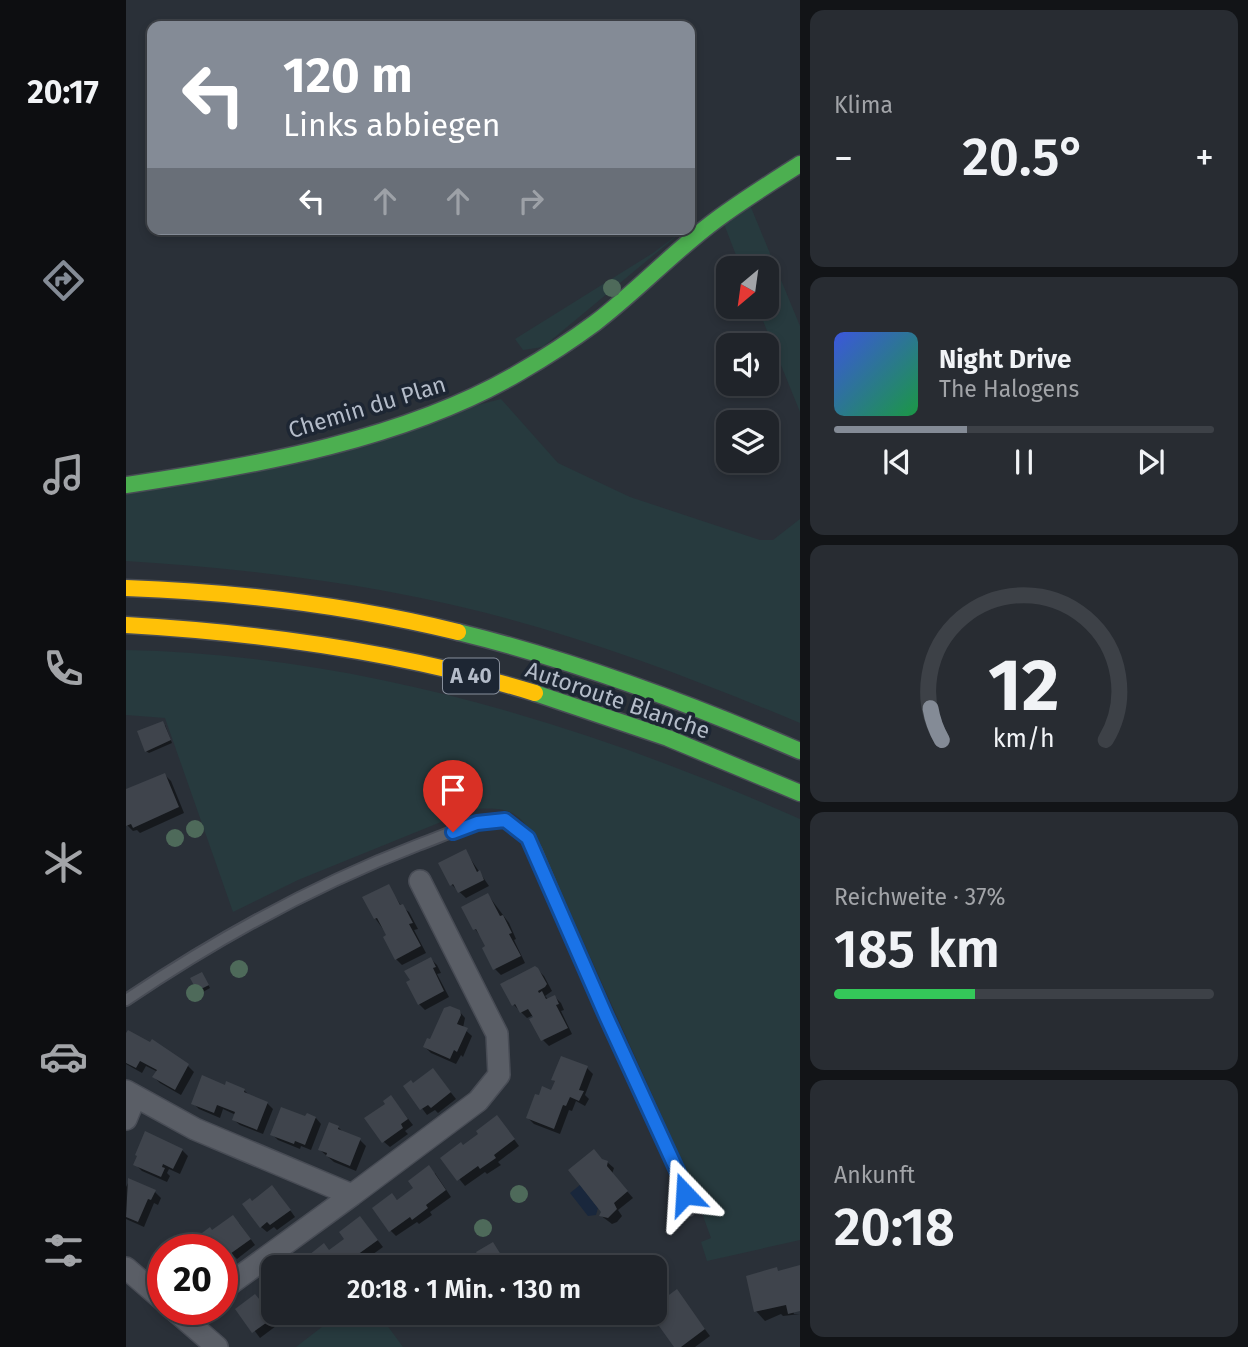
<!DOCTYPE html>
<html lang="de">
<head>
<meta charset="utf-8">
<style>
	body { margin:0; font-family:"Fira Sans",sans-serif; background:#282c32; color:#f1f3f6; height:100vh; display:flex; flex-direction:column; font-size:26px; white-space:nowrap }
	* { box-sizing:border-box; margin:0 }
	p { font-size:23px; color:#a2a4a8 }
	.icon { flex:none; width:38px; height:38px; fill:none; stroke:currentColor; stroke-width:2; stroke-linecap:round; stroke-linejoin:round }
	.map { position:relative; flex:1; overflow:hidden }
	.panel { display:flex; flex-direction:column; gap:10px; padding:10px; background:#121417; width:448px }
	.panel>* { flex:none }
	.top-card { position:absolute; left:21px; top:21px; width:548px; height:214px; border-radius:14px; box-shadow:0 4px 10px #0003,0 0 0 2px #3d4147; background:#848b96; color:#fff; overflow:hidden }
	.needle { width:46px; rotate:209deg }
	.controls { position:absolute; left:590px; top:256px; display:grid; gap:14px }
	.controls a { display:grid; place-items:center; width:63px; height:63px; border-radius:14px; background:#20242a; box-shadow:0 4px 10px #0003,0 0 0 2px #3d4147; font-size:35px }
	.speed { position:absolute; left:21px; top:1234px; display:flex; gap:14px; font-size:35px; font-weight:700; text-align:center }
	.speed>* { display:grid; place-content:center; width:91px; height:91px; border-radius:50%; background:#20242a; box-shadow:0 4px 10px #0003,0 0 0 2px #3d4147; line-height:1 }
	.speed .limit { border:10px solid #d22; background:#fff; color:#111 }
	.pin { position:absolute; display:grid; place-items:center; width:60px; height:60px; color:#fff; margin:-72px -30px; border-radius:50% 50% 50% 0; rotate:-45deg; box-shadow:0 0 7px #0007 }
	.pin .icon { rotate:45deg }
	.me { position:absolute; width:77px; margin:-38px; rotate:340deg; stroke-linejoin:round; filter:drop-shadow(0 0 5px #0008) }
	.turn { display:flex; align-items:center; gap:24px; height:147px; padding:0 21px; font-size:32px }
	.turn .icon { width:91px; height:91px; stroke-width:2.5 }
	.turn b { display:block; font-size:49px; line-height:60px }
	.lanes { display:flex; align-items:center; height:66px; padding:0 21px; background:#0003; justify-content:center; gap:35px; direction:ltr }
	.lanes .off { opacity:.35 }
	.big { font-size:52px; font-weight:600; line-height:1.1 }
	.panel .card { flex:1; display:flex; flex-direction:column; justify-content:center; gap:10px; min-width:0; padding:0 24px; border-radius:14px; background:#282c32 }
	.panel .dial { align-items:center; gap:0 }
	.dial svg { height:182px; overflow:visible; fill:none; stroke:#3d4147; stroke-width:7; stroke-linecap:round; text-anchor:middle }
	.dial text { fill:#f1f3f6; stroke:none }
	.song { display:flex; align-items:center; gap:21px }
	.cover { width:84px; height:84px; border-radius:10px; background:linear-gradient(135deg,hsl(230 70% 55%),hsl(140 70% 35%)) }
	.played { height:7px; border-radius:4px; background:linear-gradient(90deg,#848b96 35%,#3d4147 35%) }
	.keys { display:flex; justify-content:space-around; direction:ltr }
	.heat { display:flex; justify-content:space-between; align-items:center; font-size:38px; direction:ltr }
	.charge { height:10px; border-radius:5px; background:linear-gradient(90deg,#34c759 37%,#3d4147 0) }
	.trip { position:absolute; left:135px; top:1255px; width:406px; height:70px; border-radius:14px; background:#20242a; box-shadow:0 4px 10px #0003,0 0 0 2px #3d4147; font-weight:600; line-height:70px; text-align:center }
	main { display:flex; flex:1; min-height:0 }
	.tabs { display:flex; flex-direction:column; width:126px; justify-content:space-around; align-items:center; background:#0d0e11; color:#a2a4a8 }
	.tabs .icon { width:49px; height:49px }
	.tabs .on { color:#848b96 }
	.tabs b { font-size:32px; color:#f1f3f6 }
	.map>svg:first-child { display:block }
	.green { fill:#273a3e }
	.water { fill:#19273c }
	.shadow { fill:#0007 }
	.building { fill:#3f444c }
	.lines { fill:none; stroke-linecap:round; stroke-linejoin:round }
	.lane-casing { stroke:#484c55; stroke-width:14 }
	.street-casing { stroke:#484c55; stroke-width:24 }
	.fast-casing { stroke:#484c55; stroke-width:19 }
	.slow-casing { stroke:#484c55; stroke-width:19 }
	.lane { stroke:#5a5e66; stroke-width:10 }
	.street { stroke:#5a5e66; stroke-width:21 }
	.fast { stroke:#4caf50; stroke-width:16 }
	.slow { stroke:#ffc107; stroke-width:16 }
	.tree { fill:#4e6a5a }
	.route-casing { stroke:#114b97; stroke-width:18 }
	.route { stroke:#1a73e8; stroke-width:12 }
	.labels { text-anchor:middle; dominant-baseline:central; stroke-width:7; stroke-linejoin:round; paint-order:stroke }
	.shield { fill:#1d2633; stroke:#878f9c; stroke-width:2 }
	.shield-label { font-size:21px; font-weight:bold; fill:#b4bcc9 }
	.street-label { font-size:23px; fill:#b4bcc9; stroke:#1d2633 }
</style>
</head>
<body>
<main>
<nav class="tabs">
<b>20:17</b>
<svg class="icon on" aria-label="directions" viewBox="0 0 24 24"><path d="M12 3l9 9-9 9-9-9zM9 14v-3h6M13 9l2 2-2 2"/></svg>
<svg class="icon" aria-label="music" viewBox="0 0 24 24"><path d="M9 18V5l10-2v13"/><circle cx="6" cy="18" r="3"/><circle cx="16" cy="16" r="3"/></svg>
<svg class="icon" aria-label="phone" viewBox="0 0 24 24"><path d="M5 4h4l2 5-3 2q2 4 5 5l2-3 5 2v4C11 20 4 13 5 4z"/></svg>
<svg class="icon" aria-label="climate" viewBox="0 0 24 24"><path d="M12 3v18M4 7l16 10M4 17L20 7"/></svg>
<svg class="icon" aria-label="car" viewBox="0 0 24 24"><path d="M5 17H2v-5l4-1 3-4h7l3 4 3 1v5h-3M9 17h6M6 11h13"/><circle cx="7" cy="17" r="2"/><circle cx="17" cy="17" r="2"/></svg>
<svg class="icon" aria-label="filters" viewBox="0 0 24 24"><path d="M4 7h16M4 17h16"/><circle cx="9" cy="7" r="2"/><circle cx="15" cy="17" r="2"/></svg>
</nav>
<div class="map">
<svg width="674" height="1347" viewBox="0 0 674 1347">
	<rect width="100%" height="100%" fill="#2a3038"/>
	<path class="green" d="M624,205L674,326V412L631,306H640V268H615L598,224Z
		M559,229L417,347L397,350L389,339L527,253Z
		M375,399L432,463L504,497L634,540H647L674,519V723C561,676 446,632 327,605C219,580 110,568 0,561V495Z
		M0,650C234,655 462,725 674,819V1240L581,1261L575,1242L585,1238L561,1172L416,850C394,814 390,806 347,809L172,880L107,912L39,718L0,715Z
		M214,1313H252L277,1347H170Z"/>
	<path class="water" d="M454,1185L472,1208L470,1215L462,1216L444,1193Z"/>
	<path class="shadow" d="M39,725L46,743L23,753L20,751Z
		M39,775L45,781L58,813L14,833L11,830L7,831L0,824V791Z
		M339,851L363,886L340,898L326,885Z
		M262,886L276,907L283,912L292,929L288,930L300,953L276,965L270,959L259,938L262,936L249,918Z
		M362,895L383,923L390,939L388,940L399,963L375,975L369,969L362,946L349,929Z
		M305,959L311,965L315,973L311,974L323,997L299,1010L293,1004Z
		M411,969L418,976L426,991L419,996L422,999L429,997L435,1003L438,1010L435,1011L446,1034L423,1046L417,1040L406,1020L409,1018L408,1015L401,1018L388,1005Z
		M78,977L84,988L75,993L66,979Z
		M333,1011L339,1018L337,1028L346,1036L337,1057L335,1055L330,1064L305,1053L299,1047Z
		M0,1037L62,1066L68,1072L55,1095L34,1083L28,1077L32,1072L20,1066L16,1073L0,1064Z
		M436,1058L461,1068L467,1074L459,1095L463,1099L459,1106L450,1101L446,1111L443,1110L434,1134L408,1124L402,1118L414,1097L426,1092L430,1082L427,1080Z
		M307,1070L330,1099L312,1113L309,1110L301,1115L279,1086L288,1085Z
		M118,1090L125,1097L141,1103L147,1109L137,1134L114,1125L108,1120L110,1115L97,1109L94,1118L73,1109L67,1103Z
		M265,1097L287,1125L279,1131L282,1134L264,1147L258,1142Z
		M190,1118L195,1124L185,1150L175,1146L174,1149L152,1140L146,1134L180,1119Z
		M377,1124L393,1146L372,1162L375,1165L361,1174L359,1172L339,1186L316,1158Z
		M212,1127L218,1133L234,1140L240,1146L230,1171L208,1162L194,1150Z
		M56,1150L62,1156L54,1174L43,1169L41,1173L44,1176L41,1182L16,1171L10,1165Z
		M477,1161L481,1162L488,1168L486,1174L507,1198L492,1210L496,1216L491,1222L486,1224L474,1215L478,1212Z
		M309,1173L325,1197L304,1212L306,1215L293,1224L291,1222L270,1236L264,1230L266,1195L272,1201Z
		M3,1181L29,1192L35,1198L32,1205L28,1203L18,1227L0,1219V1187Z
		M152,1193L169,1217L151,1230L148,1227L141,1232L135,1227L126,1203Z
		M234,1218L257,1247L236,1262L238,1266L236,1267H186L221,1239Z
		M113,1223L129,1245L111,1259L105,1253L96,1259V1250H63Z
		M653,1272L668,1314H674L657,1316L655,1314L639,1321L630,1311Z
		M551,1292L584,1336L569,1347H550L528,1312Z
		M147,1293V1312H168L170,1316L157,1325L154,1323L134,1338L112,1309L135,1302Z"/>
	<path class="building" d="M37,721L45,740L19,752L11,731Z
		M39,773L53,807L7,828L5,824L0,826V789Z
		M340,849L351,872L354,870L358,880L332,893L327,884L324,886L312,863Z
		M263,884L274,905L277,904L287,923L283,924L295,946L269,960L257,937L260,935L251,918L248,919L236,897Z
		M362,893L374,916L377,915L386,933L383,934L395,956L367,970L356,948L359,946L350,929L347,930L335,907Z
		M305,957L310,967L307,968L318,991L292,1005L280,982L284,980L278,971Z
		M409,966L412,968L421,984L419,987L412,991L413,993L416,991L420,999L429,995L433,1004L430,1005L442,1028L415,1041L403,1019L407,1017L402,1009L394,1013L389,1004L386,1006L374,984Z
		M76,972L83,985L71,991L64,978Z
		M324,1006L334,1010L335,1015L331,1024L342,1028L331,1052L328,1050L324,1059L297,1047L301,1038L304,1039L318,1008Z
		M2,1030L24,1042L26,1039L63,1064L49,1090L26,1077L31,1070L14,1061L10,1068L0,1063V1033Z
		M435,1056L462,1066L453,1090L458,1091L453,1101L444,1097L440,1106L437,1105L428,1129L400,1118L409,1094L413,1095L416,1086L425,1090L429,1081L425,1080Z
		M307,1068L325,1092L305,1108L302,1105L294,1110L277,1086L285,1080L287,1083Z
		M76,1075L99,1085L100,1081L119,1089L118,1092L142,1102L131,1130L106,1120L109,1112L91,1105L88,1113L65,1104Z
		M265,1095L282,1119L275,1124L277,1128L256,1143L238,1118L259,1104L257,1101Z
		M155,1107L179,1116L181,1113L190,1117L179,1145L169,1141L168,1144L144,1135Z
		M371,1115L389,1139L368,1155L370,1158L354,1169L352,1166L331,1181L314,1158L335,1142L337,1145L352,1134L350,1131Z
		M203,1122L213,1126L212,1129L235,1138L224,1166L200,1156L201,1153L192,1150Z
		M19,1131L57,1149L47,1169L37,1164L36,1167L39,1168L35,1177L7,1165L11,1156L9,1155Z
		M468,1149L476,1159L482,1161L481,1166L502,1191L488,1203L491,1209L482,1218L473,1216L475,1212L442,1170Z
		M303,1165L320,1190L300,1205L302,1208L286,1220L284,1217L263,1232L246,1208L266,1193L271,1200L287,1188L282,1181Z
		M2,1178L30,1190L25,1200L22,1199L12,1222L0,1217Z
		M146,1185L165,1210L144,1225L141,1222L134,1228L116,1204L124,1198L126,1201Z
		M107,1215L125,1239L104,1254L98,1248L60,1250L70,1242L68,1239L84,1227L86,1230Z
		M234,1216L252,1240L231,1255L234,1259L222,1267H184L178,1259L198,1243L203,1250L218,1239L213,1232Z
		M367,1242L380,1263L382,1267H360L350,1252Z
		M674,1265V1311L662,1314L660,1305L628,1312L620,1276L651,1267L652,1271Z
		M551,1289L579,1329L555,1347H548L523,1312H528V1306Z
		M147,1291V1312H161L150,1320L147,1318L126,1333L109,1309L129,1294L134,1300Z"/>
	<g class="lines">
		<defs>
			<path id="lane" d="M0,1000C92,938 188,885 292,845C320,835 348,820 378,820L402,838L410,851L480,1016L554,1177L563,1210"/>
			<path id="street" d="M0,1091L69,1129L226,1195L352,1101L373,1075L371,1034L294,881
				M0,1119L9,1097
				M0,1268L37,1300
				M101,1286L226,1195
				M47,1309L91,1347"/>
			<path id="fast" d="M0,485C129,466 281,439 394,372C420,357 446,340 469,323C511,291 548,251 590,220C617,200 646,182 674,164
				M332,632C450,661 563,703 674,751
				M409,693L542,738L674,793"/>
			<path id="slow" d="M0,588C113,592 222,605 332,632
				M0,625C139,633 276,652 409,693"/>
		</defs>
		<use href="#lane" class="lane-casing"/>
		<use href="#street" class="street-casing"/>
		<use href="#fast" class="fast-casing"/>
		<use href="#slow" class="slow-casing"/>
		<use href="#lane" class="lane"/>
		<use href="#street" class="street"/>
		<use href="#fast" class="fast"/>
		<use href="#slow" class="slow"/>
	</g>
	<g class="tree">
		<circle cx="486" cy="288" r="9"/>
		<circle cx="69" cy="829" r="9"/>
		<circle cx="49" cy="838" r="9"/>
		<circle cx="113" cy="969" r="9"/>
		<circle cx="69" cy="993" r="9"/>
		<circle cx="393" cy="1194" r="9"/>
		<circle cx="357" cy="1228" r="9"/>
	</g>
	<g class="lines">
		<defs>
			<path id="route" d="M327,832L351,823L379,820L402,838L480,1016L554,1177L559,1194"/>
		</defs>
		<use href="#route" class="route-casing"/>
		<use href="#route" class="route"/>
	</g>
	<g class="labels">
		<rect class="shield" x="317" y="658.5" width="56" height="35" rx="5"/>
		<g class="shield-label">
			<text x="345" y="676">A 40</text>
		</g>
		<g class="street-label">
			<text transform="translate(241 407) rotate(-17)">Chemin du Plan</text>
			<text transform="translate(492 700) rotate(19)">Autoroute Blanche</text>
		</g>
	</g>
</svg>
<div class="controls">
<a><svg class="needle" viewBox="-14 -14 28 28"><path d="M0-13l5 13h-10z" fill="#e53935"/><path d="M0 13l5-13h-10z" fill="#a2a4a8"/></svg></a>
<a><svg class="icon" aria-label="sound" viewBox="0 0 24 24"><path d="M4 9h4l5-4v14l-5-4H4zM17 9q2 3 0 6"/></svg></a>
<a><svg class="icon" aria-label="layers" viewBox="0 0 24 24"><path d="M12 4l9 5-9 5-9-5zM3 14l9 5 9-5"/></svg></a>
</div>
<div class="speed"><div class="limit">20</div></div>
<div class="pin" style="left:327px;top:832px;background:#d93025"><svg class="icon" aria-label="arrive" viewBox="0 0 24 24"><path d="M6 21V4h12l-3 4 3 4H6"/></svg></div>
<svg class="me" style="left:559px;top:1194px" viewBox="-20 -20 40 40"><path d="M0-17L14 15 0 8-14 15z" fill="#1a73e8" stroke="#fff" stroke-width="4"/></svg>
<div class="trip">20:18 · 1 Min. · 130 m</div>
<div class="top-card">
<div class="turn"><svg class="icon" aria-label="left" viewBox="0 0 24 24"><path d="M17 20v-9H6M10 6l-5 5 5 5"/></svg><div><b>120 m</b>Links abbiegen</div></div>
<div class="lanes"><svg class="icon" aria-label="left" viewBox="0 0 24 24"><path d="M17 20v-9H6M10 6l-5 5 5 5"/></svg><svg class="icon off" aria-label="ahead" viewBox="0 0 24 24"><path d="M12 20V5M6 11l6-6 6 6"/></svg><svg class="icon off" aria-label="ahead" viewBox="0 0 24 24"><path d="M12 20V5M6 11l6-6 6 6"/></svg><svg class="icon off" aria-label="right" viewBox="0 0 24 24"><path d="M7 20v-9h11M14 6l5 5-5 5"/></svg></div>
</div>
</div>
<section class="panel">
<div class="card"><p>Klima</p>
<div class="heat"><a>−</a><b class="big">20.5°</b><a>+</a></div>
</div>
<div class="card">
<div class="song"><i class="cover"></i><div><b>Night Drive</b><p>The Halogens</p></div></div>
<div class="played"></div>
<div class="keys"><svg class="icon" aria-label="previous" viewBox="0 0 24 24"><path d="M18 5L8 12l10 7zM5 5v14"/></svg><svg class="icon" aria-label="pause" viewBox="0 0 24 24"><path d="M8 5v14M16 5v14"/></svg><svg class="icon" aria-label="next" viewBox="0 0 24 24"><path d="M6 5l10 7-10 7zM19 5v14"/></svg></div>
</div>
<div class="card dial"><svg viewBox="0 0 100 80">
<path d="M14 69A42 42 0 1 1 86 69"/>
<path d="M14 69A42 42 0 0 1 9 55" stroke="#848b96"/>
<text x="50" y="56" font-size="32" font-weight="700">12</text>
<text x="50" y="72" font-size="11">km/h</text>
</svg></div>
<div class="card"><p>Reichweite · 37%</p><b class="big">185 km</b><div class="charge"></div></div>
<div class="card"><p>Ankunft</p><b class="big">20:18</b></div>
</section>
</main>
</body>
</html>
